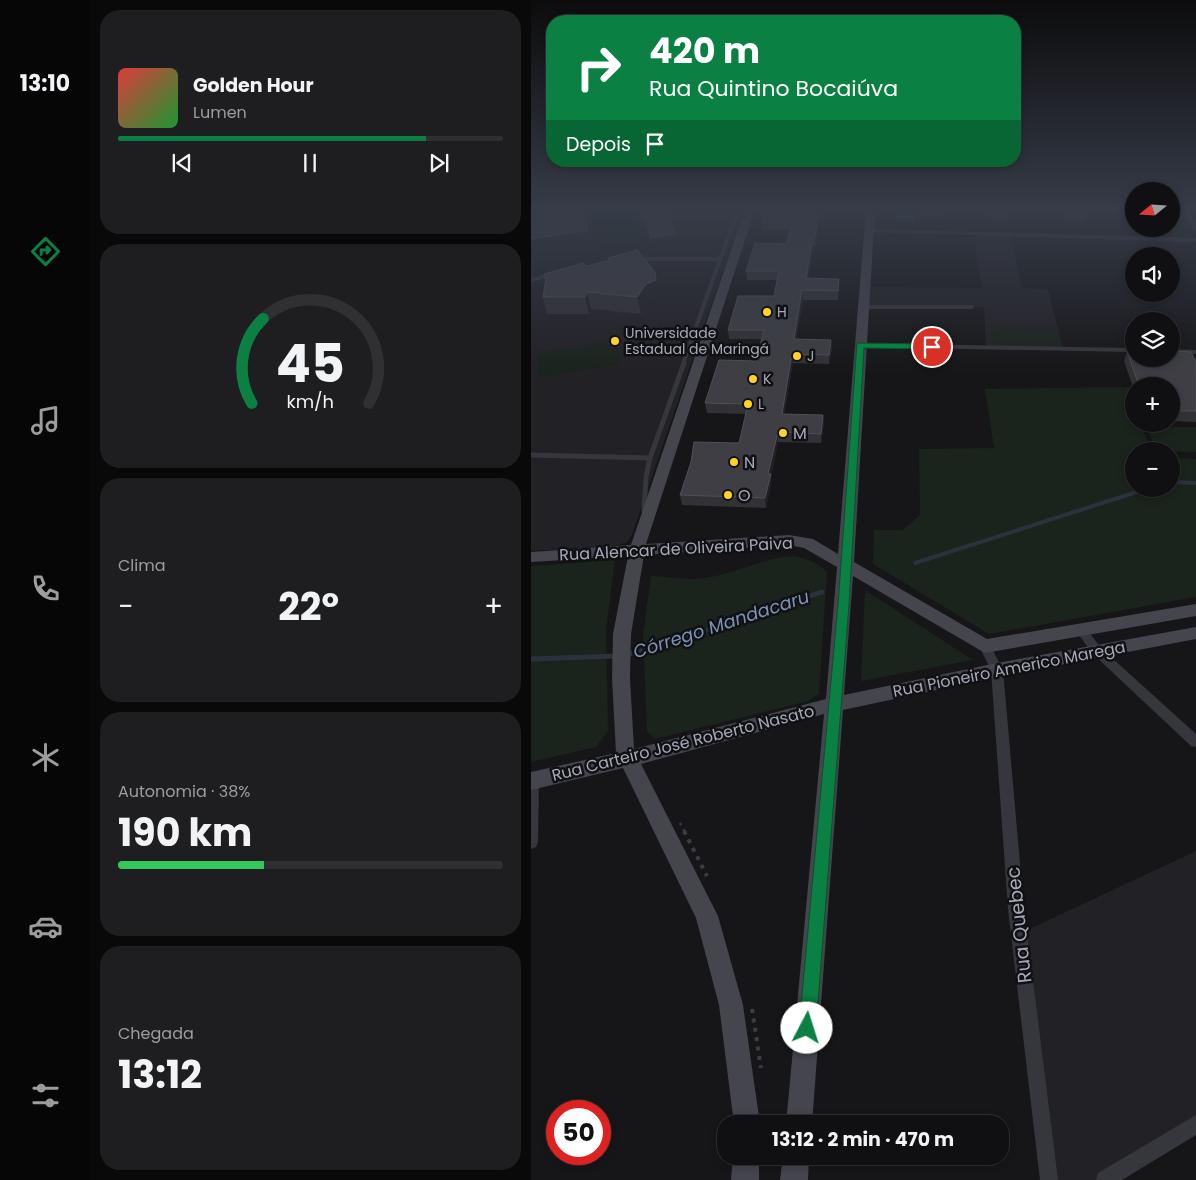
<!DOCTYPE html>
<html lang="pt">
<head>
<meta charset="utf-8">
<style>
	body { margin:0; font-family:Poppins,sans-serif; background:#1e1e20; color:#f1f3f6; height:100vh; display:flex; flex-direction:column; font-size:19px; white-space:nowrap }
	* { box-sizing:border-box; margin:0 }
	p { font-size:16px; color:#9c9d9f }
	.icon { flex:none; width:28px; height:28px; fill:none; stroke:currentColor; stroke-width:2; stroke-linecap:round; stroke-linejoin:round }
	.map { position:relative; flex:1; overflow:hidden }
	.panel { display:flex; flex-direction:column; gap:10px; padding:10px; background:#09090a; width:441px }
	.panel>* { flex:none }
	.banner { position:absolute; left:15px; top:15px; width:475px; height:152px; border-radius:20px; box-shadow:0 2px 8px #0003,0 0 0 1px #303032; background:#0b8043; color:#fff; overflow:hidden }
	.needle { width:32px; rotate:252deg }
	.tools { position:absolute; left:594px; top:182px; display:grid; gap:10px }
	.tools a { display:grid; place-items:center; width:55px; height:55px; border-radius:50%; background:#101012; box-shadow:0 2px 8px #0003,0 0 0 1px #303032; font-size:25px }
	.speed { position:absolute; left:15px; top:1100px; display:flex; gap:10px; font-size:25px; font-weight:700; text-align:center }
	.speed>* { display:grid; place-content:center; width:65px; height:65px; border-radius:50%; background:#101012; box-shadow:0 2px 8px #0003,0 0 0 1px #303032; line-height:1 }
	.speed .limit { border:8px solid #d22; background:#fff; color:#111 }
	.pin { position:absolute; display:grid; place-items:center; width:42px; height:42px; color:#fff; margin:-21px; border:2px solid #fff; border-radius:50%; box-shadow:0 1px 5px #0007 }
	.me { position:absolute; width:55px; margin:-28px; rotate:5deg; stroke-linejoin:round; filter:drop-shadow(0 0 4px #0008) }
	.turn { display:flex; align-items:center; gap:18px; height:105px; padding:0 20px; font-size:22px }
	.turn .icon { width:65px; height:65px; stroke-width:2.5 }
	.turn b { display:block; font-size:35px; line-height:42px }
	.then { display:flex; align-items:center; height:48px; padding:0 20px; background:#0003; gap:10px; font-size:19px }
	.big { font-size:38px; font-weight:700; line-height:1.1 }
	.panel .tile { flex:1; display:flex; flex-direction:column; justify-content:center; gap:8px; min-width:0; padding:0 18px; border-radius:20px; background:#1e1e20 }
	.panel .dial { align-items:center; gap:0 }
	.dial svg { height:130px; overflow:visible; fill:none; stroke:#303032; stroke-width:7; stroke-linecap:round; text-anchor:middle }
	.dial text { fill:#f1f3f6; stroke:none }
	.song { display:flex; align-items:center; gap:15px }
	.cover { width:60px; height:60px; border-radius:8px; background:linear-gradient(135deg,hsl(0 70% 55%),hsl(130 70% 35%)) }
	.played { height:5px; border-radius:2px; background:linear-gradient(90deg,#0b8043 80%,#303032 80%) }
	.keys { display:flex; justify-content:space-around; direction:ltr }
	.heat { display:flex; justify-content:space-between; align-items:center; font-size:28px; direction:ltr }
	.charge { height:8px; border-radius:4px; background:linear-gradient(90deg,#34c759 38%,#303032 0) }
	.trip { position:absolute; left:186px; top:1115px; width:292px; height:50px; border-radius:20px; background:#101012; box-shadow:0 2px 8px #0003,0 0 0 1px #303032; font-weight:700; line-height:50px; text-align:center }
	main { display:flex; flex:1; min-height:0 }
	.tabs { display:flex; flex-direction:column; width:90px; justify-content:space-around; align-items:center; background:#060607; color:#9c9d9f }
	.tabs .icon { width:35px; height:35px }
	.tabs .selected { color:#0b8043 }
	.tabs b { font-size:22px; color:#f1f3f6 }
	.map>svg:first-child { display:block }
	.built { fill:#222125 }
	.green { fill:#1b231d }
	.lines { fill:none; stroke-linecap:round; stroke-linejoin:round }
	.stream-far1 { stroke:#2a323d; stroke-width:4 }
	.stream { stroke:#2a323d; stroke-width:5 }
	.path-far1 { stroke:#3c3d44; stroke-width:2.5; stroke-dasharray:2.5 4.5; stroke-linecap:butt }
	.path { stroke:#3c3d44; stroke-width:4; stroke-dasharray:4 5.5; stroke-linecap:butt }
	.lane-far1 { stroke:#36363d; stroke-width:4 }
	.lane { stroke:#36363d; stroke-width:5 }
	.street { fill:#36363d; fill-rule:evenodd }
	.secondary { fill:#44454d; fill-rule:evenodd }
	.wall { fill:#323136 }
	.shaded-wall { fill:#212124 }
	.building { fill:#3e3e44; stroke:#4e4f56 }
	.route { fill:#0b8043; stroke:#07532c }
	.poi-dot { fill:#ffd326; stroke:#111113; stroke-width:2 }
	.labels { text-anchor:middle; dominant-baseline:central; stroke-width:5; stroke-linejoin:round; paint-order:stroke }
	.far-poi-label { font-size:14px; fill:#a6aab9; stroke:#111113; text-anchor:start }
	.poi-label { font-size:16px; fill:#a6aab9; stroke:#111113; text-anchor:start }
	.street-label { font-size:16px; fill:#a6aab9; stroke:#111113 }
	.water-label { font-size:18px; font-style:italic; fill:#7a93b7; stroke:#111113 }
	.near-street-label { font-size:19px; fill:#a6aab9; stroke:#111113 }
</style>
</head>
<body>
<main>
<nav class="tabs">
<b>13:10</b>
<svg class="icon selected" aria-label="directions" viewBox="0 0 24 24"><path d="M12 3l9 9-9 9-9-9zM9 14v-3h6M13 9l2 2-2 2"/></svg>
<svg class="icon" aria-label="music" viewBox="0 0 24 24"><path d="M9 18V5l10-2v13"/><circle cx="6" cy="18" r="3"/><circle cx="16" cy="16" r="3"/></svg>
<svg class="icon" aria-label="phone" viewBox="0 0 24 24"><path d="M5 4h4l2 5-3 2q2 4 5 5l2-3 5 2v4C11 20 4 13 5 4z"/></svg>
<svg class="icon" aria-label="climate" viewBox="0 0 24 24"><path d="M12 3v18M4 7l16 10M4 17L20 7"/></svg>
<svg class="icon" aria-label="car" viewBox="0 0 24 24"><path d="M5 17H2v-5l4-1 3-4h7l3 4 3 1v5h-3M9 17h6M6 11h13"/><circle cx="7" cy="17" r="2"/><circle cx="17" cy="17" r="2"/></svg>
<svg class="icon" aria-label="filters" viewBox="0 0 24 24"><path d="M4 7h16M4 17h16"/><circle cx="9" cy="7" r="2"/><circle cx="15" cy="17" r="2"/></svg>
</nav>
<section class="panel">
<div class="tile">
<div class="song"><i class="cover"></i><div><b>Golden Hour</b><p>Lumen</p></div></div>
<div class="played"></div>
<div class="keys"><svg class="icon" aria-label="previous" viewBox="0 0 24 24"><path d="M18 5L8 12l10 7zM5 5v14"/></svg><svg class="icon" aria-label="pause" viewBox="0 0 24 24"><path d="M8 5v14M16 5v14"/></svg><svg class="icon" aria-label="next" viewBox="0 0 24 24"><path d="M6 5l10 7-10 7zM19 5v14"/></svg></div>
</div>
<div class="tile dial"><svg viewBox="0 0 100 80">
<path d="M14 69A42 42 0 1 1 86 69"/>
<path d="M14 69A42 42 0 0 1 21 17" stroke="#0b8043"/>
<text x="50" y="56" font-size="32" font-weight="700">45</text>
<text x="50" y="72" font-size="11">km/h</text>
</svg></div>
<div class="tile"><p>Clima</p>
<div class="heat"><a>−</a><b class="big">22°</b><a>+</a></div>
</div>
<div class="tile"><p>Autonomia · 38%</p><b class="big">190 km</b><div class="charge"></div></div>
<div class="tile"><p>Chegada</p><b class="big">13:12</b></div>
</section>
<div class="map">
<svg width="665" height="1180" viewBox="0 0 665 1180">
	<rect width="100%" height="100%" fill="#161618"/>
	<path class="built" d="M0,209H213L101,535L96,542L84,546L0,551Z
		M443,235L480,236L491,288L517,289L532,349L455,348L453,307L332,306L333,287L451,288Z
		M665,851V1124L574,1180H518L488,934Z"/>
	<path class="green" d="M30,209H107C103,222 116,234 115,247L95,250L69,249C62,238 64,226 57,216L40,217L29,211Z
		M460,325L527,327L531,346L462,344Z
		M85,341L91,364L8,377L6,352Z
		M597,387L602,402V424H610L620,451H602V489H640V458L665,459V597L458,634L342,564L343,530H372L389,515L388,449L463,448L454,389Z
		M616,427H665V452L625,451Z
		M260,556C275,558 285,561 296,572L288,694L277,701L124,739L116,732L112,635L120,576C139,576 155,581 174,578C203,574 230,559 260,556Z
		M84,560L75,630L77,731L65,747L0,762V566Z
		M334,590L442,660L330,681Z"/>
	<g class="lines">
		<path class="stream-far1" d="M640,482L665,483
			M384,563L615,489"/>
		<path class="stream" d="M94,655L122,648L291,592
			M0,659L86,656"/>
		<path class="path-far1" d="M149,823L154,832"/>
		<path class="path" d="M153,831L176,876
			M221,1009L230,1068
			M242,1156V1166"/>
		<path class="lane-far1" d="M106,259H188
			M0,280L20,275
			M332,307H441
			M152,364L207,209"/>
		<path class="lane" d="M0,455L119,458
			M113,511L115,477L119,458L153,363"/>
		<path class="street" d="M651,209H657L665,222V230L662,228Z
			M336,229L665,238V242L338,232L335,230Z
			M326,343L602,348V352L329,347L325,345Z
			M640,349L665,350V354L640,353Z
			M550,626L554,627L570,648L665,734V747L660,746L562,654L544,630L546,627Z
			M454,641L458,643L472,670L493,909L527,1180H509L477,909L460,670L448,646L450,643Z
			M0,775L6,777L8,781L7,842L5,847L0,849Z
			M665,1115V1135L591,1180H565L567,1173Z"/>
		<path class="secondary" d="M214,209H224L115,544L258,535L282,539L307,554L335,209H344L323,562L456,639L665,604V616L454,653L322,576L313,695L466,663L665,627V639L466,677L312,710L281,1124H255L293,714L110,764L187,916L212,1005L229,1124H203L188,1005L165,918L92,768L0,790V772L85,753L81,678L82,634L97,556L0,562V552L100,545ZM258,545L273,548L306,567L295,699L103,749L99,678L100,634L113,555Z
			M202,1156H228V1180H200Z
			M252,1156H278L277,1180H249Z"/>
	</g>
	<path class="wall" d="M110,209L146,243L122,246L111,215Z
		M234,209H289L285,246H282L277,278L308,288L307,300H272L265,339L300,340L301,349L298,364L262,363L253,414L292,415L293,424L290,443L247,442L240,476V484L235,508L151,505L149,495L208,443L215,414L176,413L174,403L225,361L230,339H198L197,330L243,296L246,280H216L215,271L255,244L258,230H231L230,222Z
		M365,209L384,217L383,223L365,222Z
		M390,209H477V219H459V216H454V213L412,212V215H408V217H391Z
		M530,209H566V212L554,213L555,216L554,221L533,222L530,211Z
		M77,258L128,296L118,300L110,314L60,309L58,314H16L12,297L56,266L78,261Z
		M596,351L665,362V422L640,421V386H602V387L593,361Z"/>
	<path class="shaded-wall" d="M53,209L60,240L0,250V239Z
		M288,209H289L285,246L284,238Z
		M552,209H566V212L551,213Z
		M145,234L146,243L122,246L120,238Z
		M282,238V246L276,287L275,278Z
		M308,279V288L307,300V291Z
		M125,280L128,296L118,300L110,314L106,297L115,284Z
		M271,290L272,300L264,348L263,339Z
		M56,292L60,309L58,314L54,297Z
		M300,340L301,349L298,364V355Z
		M261,354L262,363L251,423V414Z
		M292,415L293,424L290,443V434Z
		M247,432V442L240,476V484L235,508L234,498L237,474Z"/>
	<path class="building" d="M0,209H23V211L41,209H53L57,230L0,239Z
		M111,209H135L145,234L120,238Z
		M234,209H288L284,238H282L275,278L308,279L307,291L271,290L263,339L300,340L298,355L261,354L251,414L292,415L290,434L247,432L237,474H240L234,498L149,495L160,462L163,442L208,443L217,404L174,403L188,360L225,361L233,330H197L207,296H243L248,271H215L224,243L255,244L261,222H230Z
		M365,209H383L384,217H365Z
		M391,209H412H408V211H391Z
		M455,209H477V214L459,213V211H455Z
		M532,209H553L555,216L534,217Z
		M106,250L124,272L125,280L115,284L106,297L56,292L54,297H12L15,279L13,274L52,263L56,266L79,260L77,258Z
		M596,351H602V359H640V351L660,352L665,362V411H640V386H608Z"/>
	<linearGradient id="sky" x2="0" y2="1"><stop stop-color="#0c0c0d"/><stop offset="0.56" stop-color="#363c48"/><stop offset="1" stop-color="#363c48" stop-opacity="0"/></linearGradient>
	<rect width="665" height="374" fill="url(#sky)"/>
	<path class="route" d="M326,343L401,344L405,347L401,349L333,348L318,605L285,1028L282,1034L276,1037L270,1034L268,1028L307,605Z"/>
	<g class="poi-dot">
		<circle cx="236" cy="312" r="5"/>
		<circle cx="84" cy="341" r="5"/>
		<circle cx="266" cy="356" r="5"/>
		<circle cx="222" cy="379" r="5"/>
		<circle cx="217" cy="404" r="5"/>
		<circle cx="252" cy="433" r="5"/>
		<circle cx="203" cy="462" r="5"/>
		<circle cx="197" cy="495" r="5"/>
	</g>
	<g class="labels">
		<g class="far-poi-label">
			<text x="246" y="312">H</text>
			<text x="94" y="333">Universidade<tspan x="94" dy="16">Estadual de Maringá</tspan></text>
			<text x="276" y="356">J</text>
			<text x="232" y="379">K</text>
			<text x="227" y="404">L</text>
		</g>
		<g class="poi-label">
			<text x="262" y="433">M</text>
			<text x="213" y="462">N</text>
			<text x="207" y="495">O</text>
		</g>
		<g class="street-label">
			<text transform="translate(145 549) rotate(-3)">Rua Alencar de Oliveira Paiva</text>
			<text transform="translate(478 669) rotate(-11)">Rua Pioneiro Americo Marega</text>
			<text transform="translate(152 743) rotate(-14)">Rua Carteiro José Roberto Nasato</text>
		</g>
		<g class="water-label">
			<text transform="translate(190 624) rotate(-18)">Córrego Mandacaru</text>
		</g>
		<g class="near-street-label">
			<text transform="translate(488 925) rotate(-96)">Rua Quebec</text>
		</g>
	</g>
</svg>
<div class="tools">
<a><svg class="needle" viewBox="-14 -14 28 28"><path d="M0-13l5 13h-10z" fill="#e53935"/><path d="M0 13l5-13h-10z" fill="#9c9d9f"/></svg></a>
<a><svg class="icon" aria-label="sound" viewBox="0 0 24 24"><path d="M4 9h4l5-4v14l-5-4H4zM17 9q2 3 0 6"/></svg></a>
<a><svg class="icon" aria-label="layers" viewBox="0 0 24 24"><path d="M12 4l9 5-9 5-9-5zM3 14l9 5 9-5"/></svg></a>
<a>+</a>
<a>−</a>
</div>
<div class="speed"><div class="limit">50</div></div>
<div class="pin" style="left:401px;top:347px;background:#d93025"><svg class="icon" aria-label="arrive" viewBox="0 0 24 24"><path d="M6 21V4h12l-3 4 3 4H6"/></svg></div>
<svg class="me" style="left:276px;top:1028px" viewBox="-20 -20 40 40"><circle r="19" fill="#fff"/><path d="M0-13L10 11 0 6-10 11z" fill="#0b8043"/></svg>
<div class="trip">13:12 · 2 min · 470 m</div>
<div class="banner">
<div class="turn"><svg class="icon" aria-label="right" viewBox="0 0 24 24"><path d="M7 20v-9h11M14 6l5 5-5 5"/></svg><div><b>420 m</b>Rua Quintino Bocaiúva</div></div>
<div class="then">Depois<svg class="icon" aria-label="arrive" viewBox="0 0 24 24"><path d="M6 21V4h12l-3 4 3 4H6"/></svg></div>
</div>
</div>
</main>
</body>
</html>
